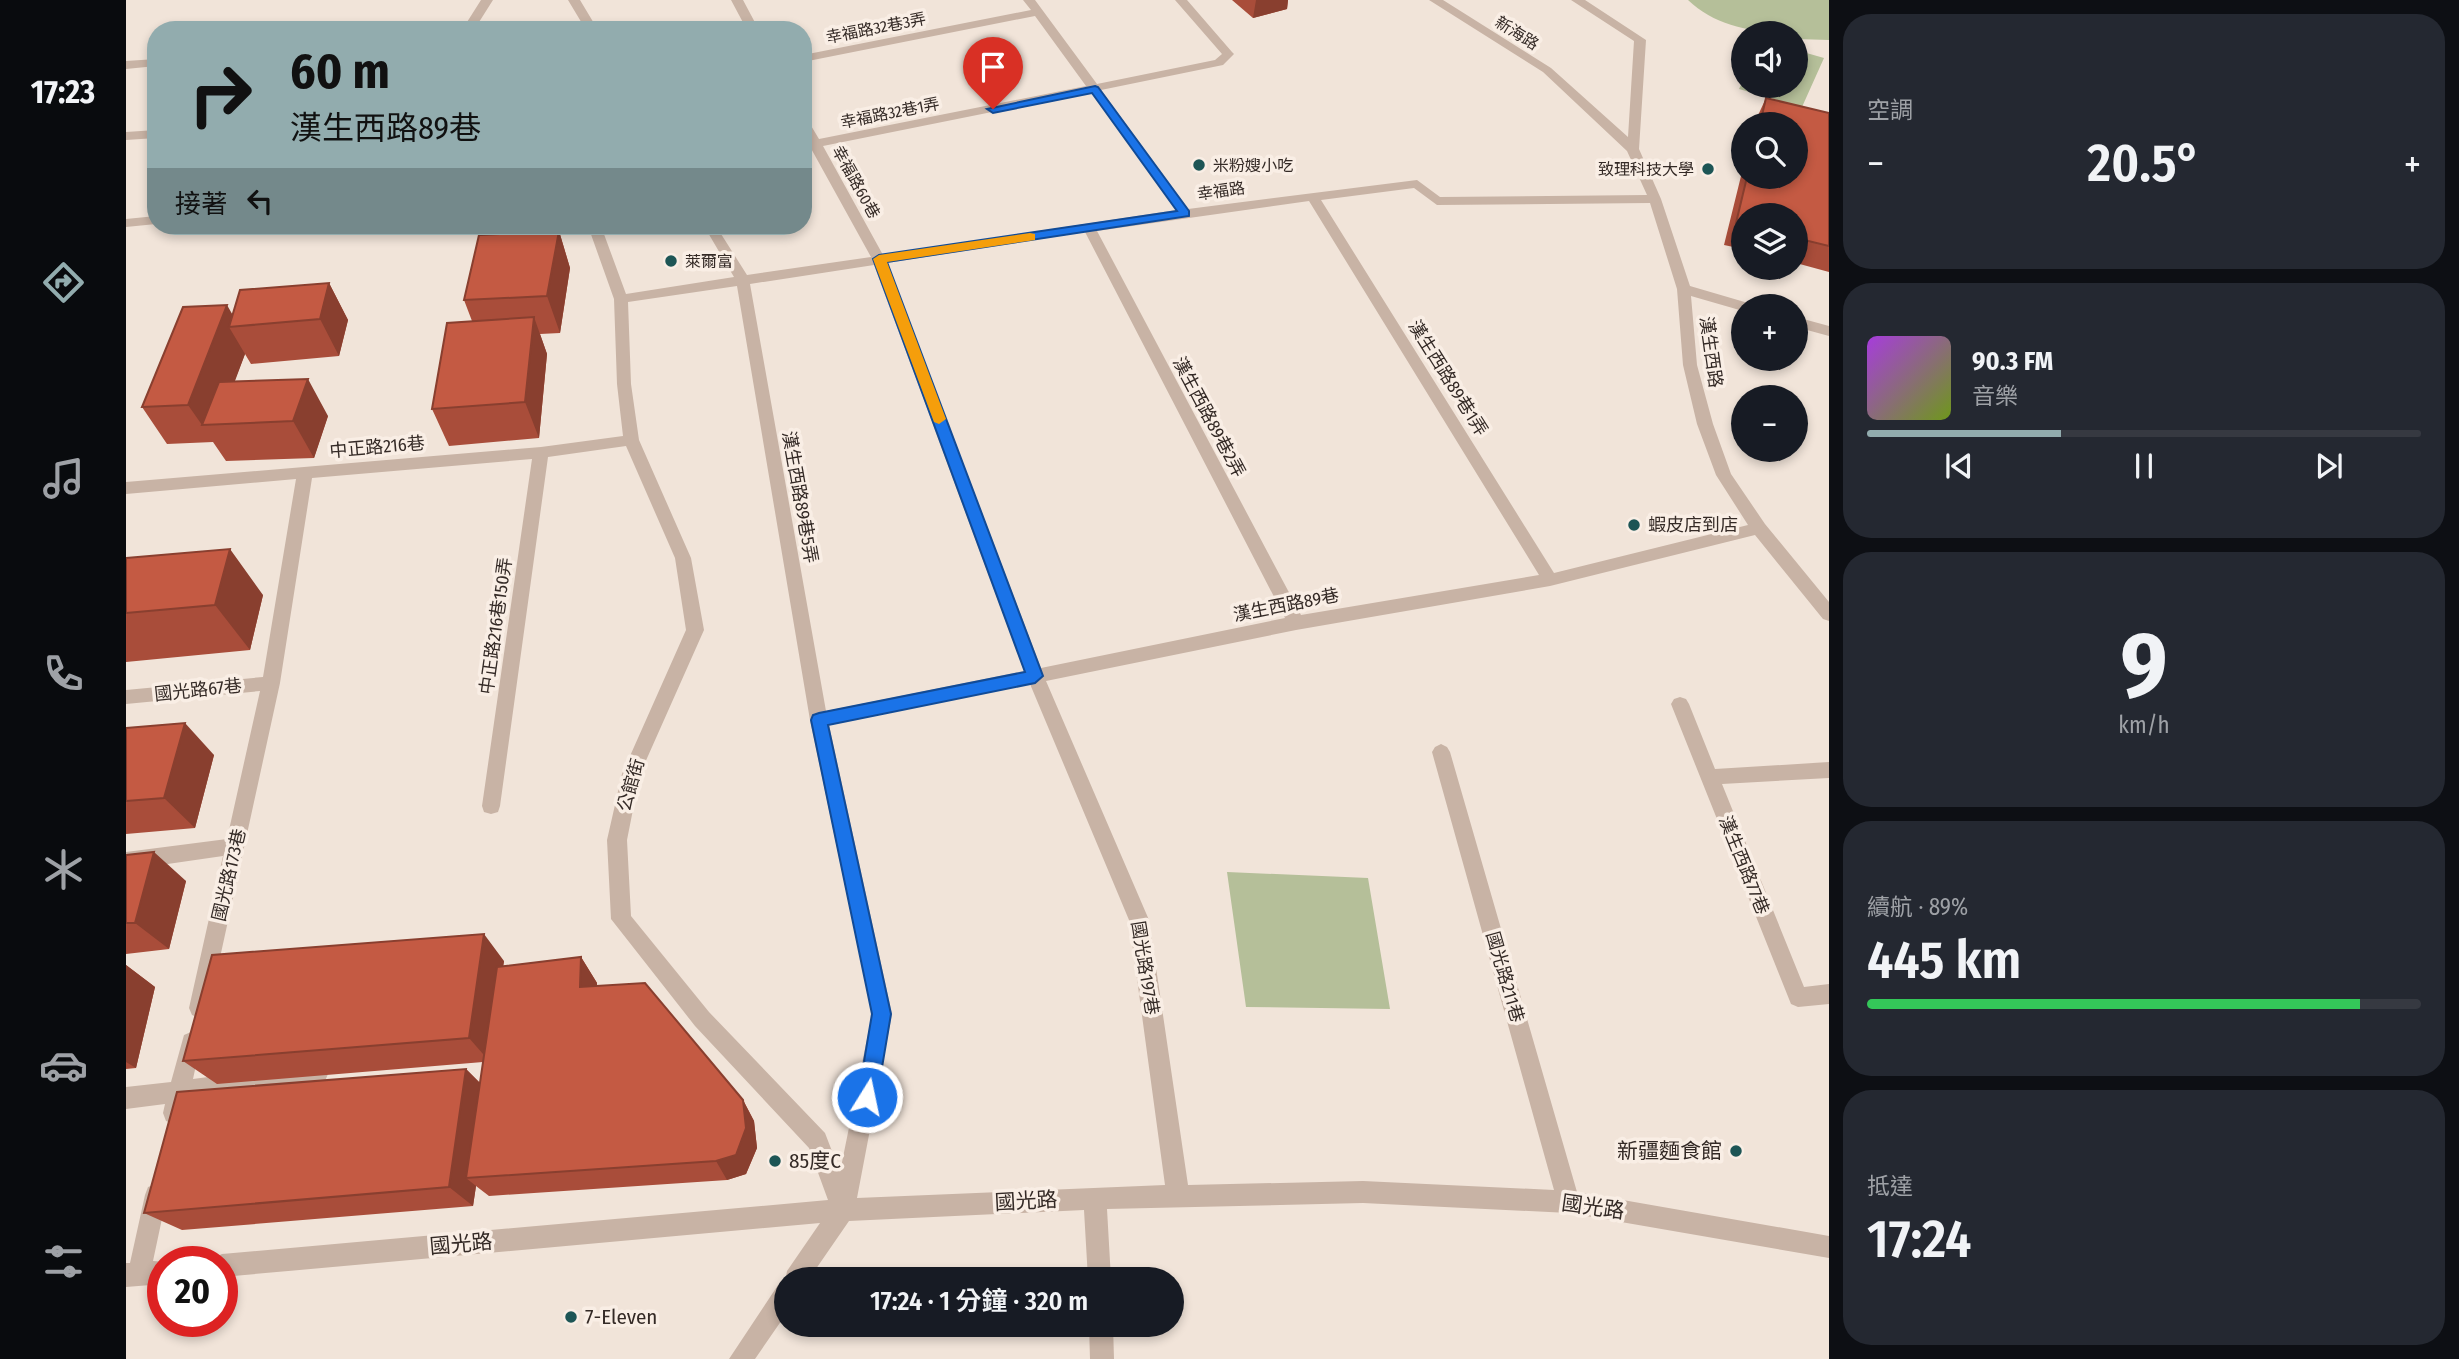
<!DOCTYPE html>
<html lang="zh-TW">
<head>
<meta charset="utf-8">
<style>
	body { margin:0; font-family:"Fira Sans Condensed","Noto Sans TC",sans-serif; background:#242831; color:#f1f3f6; height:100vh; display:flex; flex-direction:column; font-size:26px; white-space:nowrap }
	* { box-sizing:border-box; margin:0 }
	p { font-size:23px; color:#9ea1a6 }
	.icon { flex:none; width:38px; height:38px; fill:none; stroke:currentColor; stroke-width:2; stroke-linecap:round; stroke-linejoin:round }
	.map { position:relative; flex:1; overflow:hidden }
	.sheet { display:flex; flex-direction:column; gap:14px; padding:14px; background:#0d0f14; width:630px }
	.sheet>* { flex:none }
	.banner { position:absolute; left:21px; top:21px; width:665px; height:214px; border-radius:28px; box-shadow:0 4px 10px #0003; background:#92acae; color:#111; overflow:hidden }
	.fabs { position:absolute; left:1605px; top:21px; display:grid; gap:14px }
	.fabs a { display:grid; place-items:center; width:77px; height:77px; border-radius:50%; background:#171b24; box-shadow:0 4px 10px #0003; font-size:35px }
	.speed { position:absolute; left:21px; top:1246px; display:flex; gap:14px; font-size:35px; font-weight:700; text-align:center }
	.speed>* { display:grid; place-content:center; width:91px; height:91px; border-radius:50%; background:#171b24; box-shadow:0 4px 10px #0003; line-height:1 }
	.speed .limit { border:10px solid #d22; background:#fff; color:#111 }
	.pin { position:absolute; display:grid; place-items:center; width:60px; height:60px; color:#fff; margin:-72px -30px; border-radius:50% 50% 50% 0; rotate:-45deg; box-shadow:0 0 7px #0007 }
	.pin .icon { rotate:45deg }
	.me { position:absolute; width:77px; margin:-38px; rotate:10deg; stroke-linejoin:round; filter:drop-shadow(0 0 5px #0008) }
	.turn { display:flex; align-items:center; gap:24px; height:147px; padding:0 28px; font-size:32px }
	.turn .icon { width:91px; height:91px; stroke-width:2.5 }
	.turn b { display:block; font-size:49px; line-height:60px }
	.then { display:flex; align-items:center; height:66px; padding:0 28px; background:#0003; gap:14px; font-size:26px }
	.big { font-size:52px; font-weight:600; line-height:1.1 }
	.sheet .tile { flex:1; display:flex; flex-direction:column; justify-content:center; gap:10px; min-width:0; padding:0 24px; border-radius:28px; background:#242831 }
	.sheet .dial { align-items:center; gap:0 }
	.dial b { font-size:91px; line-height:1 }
	.song { display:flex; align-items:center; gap:21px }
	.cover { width:84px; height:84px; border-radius:10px; background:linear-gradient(135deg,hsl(280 70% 55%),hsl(80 70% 35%)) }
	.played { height:7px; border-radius:4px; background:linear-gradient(90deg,#92acae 35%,#363941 35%) }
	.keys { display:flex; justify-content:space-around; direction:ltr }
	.heat { display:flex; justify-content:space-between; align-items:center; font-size:38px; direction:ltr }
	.charge { height:10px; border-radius:5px; background:linear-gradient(90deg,#34c759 89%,#363941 0) }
	.trip { position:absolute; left:648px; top:1267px; width:410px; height:70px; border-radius:35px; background:#171b24; box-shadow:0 4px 10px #0003; font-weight:600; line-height:70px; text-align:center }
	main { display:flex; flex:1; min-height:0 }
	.tab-bar { display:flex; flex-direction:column; width:126px; justify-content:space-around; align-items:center; background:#090b0e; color:#9ea1a6 }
	.tab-bar .icon { width:49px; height:49px }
	.tab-bar .on { color:#92acae }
	.tab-bar b { font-size:32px; color:#f1f3f6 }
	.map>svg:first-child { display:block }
	.green { fill:#b5bf99 }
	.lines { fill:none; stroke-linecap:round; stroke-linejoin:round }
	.minor { fill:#c8b3a5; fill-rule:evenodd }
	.wall { fill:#a94d3a }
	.shaded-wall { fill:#893f2f }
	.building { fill:#c45a43; stroke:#893f2f; stroke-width:2 }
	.route { fill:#1a73e8; stroke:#114b97; stroke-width:2 }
	.slow { fill:#f59e0b }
	.poi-dot { fill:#1d5555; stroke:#f9eee5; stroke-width:2.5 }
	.labels { text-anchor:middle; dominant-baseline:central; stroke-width:7; stroke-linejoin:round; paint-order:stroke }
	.far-street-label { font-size:16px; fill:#342a26; stroke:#f9eee5 }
	.far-poi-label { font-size:16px; fill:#342a26; stroke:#f9eee5; text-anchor:start }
	.street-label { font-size:18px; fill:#342a26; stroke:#f9eee5 }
	.poi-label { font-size:18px; fill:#342a26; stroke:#f9eee5; text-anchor:start }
	.near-poi-label { font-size:21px; fill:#342a26; stroke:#f9eee5; text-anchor:start }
	.near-street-label { font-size:21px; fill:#342a26; stroke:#f9eee5 }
</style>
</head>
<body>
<main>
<nav class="tab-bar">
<b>17:23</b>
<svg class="icon on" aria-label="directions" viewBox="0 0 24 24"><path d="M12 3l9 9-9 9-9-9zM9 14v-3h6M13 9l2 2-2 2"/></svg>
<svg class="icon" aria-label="music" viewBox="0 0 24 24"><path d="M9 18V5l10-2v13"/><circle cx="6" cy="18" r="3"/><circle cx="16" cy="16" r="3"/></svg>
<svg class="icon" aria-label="phone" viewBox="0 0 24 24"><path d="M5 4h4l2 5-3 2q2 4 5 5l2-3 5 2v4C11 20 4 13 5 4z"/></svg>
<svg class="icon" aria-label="climate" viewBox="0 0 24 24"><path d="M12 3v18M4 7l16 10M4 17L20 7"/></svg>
<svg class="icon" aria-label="car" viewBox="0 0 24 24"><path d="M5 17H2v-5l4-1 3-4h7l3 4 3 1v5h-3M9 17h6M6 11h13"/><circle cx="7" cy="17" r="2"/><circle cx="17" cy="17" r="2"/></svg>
<svg class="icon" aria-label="filters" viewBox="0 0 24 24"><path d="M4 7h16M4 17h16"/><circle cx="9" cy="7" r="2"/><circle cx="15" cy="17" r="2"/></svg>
</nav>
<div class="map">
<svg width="1703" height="1359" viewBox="0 0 1703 1359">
	<rect width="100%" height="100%" fill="#f1e4d9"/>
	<path class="green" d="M1562,0H1703V40L1670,39V33C1631,33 1591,28 1562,0Z
		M1670,50L1698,58L1676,107L1613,89L1617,81V86H1670Z
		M1101,872L1242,878L1264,1009L1120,1007Z"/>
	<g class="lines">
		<path class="minor" d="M355,0H367L348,30H336Z
			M442,0H454L472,30H460Z
			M605,0H617L633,30H621Z
			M897,0H909L971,84L1089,60L1096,54L1049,0H1061L1106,52L1108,54L1097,65L975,90L1062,209L1291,180L1314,197L1521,195L1501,151L1417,72L1303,0H1317L1425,68L1502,137L1508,41L1445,0H1459L1520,40L1513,149L1535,199L1564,286L1622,303L1624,306H1617V311L1565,296L1571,365L1587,424L1605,474L1639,524L1703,602V621L1697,619L1629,535L1424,586L1170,630L920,681L1023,920L1062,1185L1237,1181L1428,1190L1306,752L1309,747L1315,744L1321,747L1324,752L1451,1192L1703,1236V1258L1443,1213L1237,1203L981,1209L985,1279H962L958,1210L723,1221L683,1279H660V1314L629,1359H603L652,1285L659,1282L661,1271L694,1223L96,1277V1262H86L88,1258L96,1254L702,1200L683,1148L569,1026L485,919L481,840L496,774L560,630L549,558L500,446L422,457L374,806L372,812L365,814L358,812L356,806L406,459L186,478L154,683L83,1008L80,1015L73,1018L66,1015L63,1008L97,856L0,870V852L101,839L134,691L0,704V690L137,677L170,479L0,494V482L415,447L497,436L491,384L488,299L462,226H475L500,294L608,277L578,226H590L621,275L745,257L677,134V118L681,119L693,139L960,86L909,16L677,62V55L905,10ZM965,92L1050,210L757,255L697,146ZM1288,188L1311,205L1524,203L1551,289L1557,365L1571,424L1590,475L1622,525L1428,573L1195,200ZM1183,201L1413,575L1175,615L971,231ZM959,232L1159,618L915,668L761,263ZM748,265L898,671L700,711L624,284ZM611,286L684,720L746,1014L714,1172L699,1133L583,1012L505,916L501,840L514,774L578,630L565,558L513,440L505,384L502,302ZM904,684L1003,920L1039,1185L731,1198L766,1014L703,725Z
			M30,59V66L0,69V61Z
			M30,130V138L0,140V132Z
			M30,216V224L0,227V219Z
			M1670,317L1703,326V336L1670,327Z
			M1554,697L1560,699L1563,704L1589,769L1703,762V778L1596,784L1678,987L1703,984V1004L1672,1007L1665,1004L1545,704L1548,699Z
			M65,1032L72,1035L75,1042L67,1079L191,1063L199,1067L202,1074L199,1081L191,1085L62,1101L56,1121L48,1124L40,1121L37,1113L39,1104L0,1109V1087L45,1082L58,1035Z
			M30,1184L38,1187L41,1195L27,1261L40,1262H37V1284L0,1287V1263H4L19,1195L22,1187Z
			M963,1325H987L988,1359H964Z"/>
	</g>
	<path class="wall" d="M1106,0H1162L1161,9L1127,18Z
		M1640,98L1703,113V272L1670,263V215H1617V249L1598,245L1617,168V177H1670V124H1628Z
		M433,231L444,268L434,333L414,334L421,354L413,438L323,446L306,409L346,321L338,300Z
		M203,283L222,320L213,356L125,364L119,354L108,382L202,416L188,458L100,461L87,442L41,444L16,407L106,314Z
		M0,558L137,595L124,650L0,662Z
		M0,728L88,755L69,828L0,834Z
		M0,855L60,881L43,949L0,954Z
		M455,957L471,983V986L617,1100L628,1121L631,1148L620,1174L601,1180L363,1196L350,1186L347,1206L56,1230L18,1213L340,1069L354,1083L357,1062L91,1084L57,1061L378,961L377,966Z
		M0,965L29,987L10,1068L0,1069Z"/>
	<path class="shaded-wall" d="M1130,0H1162L1161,9L1127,18Z
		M433,231L444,268L434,333L421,296Z
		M203,283L222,320L213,356L194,319Z
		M101,305L113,326L103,327L119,354L93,424L76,425L62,405Z
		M408,317L421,354L413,438L399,402Z
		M182,379L202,416L188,458L167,421Z
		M104,549L137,595L124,650L89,605Z
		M59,723L88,755L69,828L38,798Z
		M28,852L60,881L43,949L9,923Z
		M358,934L378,961L364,1062L343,1038Z
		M455,957L471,983L470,1012L454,987Z
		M0,965L29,987L10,1068L0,1062Z
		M340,1069L362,1091L340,1178L350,1186L347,1206L323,1187Z
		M617,1100L628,1121L631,1148L620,1174L601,1180L590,1161Z"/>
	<path class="building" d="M1640,98L1703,113V246L1670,238V215H1617V224L1610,223L1621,177H1670V124H1634Z
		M433,231L421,296L338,300L353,235Z
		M203,283L194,319L103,327L114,290Z
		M101,305L62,405L16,407L57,307Z
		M408,317L399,402L306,409L321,323Z
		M182,379L167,421L76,425L93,382Z
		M104,549L89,605L0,613V558Z
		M59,723L38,798L0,801V728Z
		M28,852L9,923H0V855Z
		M358,934L343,1038L57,1061L86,955Z
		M455,957L454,987L519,983L617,1100L620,1128L610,1155L590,1161L340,1178L371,967Z
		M340,1069L323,1187L18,1213L51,1092Z"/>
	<path class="route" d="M969,86L972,87L1063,211V216L761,262L917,676L909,683L702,725L765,1014L751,1097L748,1104L741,1107L734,1104L732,1097L746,1014L685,720L687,715L693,713L899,672L747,259L753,255L1051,211L966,93L867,113L861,109Z"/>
	<path class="slow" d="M904,233L909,234V240L761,262L820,419L813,424L808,422L747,259L753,255Z"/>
	<g class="poi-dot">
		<circle cx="1073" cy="165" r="7"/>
		<circle cx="1582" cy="169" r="7"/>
		<circle cx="545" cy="261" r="7"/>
		<circle cx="1508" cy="525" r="7"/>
		<circle cx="1610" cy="1151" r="7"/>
		<circle cx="649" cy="1161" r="7"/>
		<circle cx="445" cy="1317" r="7"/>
	</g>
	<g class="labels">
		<g class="far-street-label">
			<text transform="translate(750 28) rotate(-11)">幸福路32巷3弄</text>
			<text transform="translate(1391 33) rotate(32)">新海路</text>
			<text transform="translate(764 113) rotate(-11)">幸福路32巷1弄</text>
			<text transform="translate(730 182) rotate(61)">幸福路60巷</text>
			<text transform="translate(1095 191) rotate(-8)">幸福路</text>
		</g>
		<g class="far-poi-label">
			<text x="1087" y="165">米粉嫂小吃</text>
			<text x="1568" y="169" text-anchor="end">致理科技大學</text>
			<text x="559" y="261">萊爾富</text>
		</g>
		<g class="street-label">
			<text transform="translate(1585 352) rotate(82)">漢生西路</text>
			<text transform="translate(1322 378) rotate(58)">漢生西路89巷1弄</text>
			<text transform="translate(1083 417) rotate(62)">漢生西路89巷2弄</text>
			<text transform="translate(251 447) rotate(-5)">中正路216巷</text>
			<text transform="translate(674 497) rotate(80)">漢生西路89巷5弄</text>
			<text transform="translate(1160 605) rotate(-11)">漢生西路89巷</text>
			<text transform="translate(370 626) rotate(-82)">中正路216巷150弄</text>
			<text transform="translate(72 690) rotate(-6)">國光路67巷</text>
			<text transform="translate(505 785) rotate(-74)">公館街</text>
			<text transform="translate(1618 865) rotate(68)">漢生西路77巷</text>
			<text transform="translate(103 875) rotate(-77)">國光路173巷</text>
			<text transform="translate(1019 968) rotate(81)">國光路197巷</text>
			<text transform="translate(1379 977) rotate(74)">國光路211巷</text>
		</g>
		<g class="poi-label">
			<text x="1522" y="525">蝦皮店到店</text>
		</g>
		<g class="near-poi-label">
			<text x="1596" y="1151" text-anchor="end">新疆麵食館</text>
			<text x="663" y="1161">85度C</text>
			<text x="459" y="1317">7-Eleven</text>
		</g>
		<g class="near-street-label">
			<text transform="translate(900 1201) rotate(-3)">國光路</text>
			<text transform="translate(1467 1207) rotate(8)">國光路</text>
			<text transform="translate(335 1244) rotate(-5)">國光路</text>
		</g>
	</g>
</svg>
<div class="fabs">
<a><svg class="icon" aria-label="sound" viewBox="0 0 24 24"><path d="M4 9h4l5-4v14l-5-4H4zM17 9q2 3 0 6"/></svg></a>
<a><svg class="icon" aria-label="search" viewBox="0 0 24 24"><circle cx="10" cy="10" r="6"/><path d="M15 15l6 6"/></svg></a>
<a><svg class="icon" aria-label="layers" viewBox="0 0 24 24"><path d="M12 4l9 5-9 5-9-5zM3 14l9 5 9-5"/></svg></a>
<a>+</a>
<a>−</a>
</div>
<div class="speed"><div class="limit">20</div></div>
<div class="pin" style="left:867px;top:109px;background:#d93025"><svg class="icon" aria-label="arrive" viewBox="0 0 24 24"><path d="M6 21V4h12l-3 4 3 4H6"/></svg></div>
<svg class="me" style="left:741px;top:1097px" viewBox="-20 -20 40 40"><circle r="17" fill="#1a73e8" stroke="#fff" stroke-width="3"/><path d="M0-11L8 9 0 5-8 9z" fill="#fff"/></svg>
<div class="trip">17:24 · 1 分鐘 · 320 m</div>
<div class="banner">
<div class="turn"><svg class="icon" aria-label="right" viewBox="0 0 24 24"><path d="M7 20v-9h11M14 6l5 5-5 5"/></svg><div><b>60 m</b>漢生西路89巷</div></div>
<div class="then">接著<svg class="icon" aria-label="left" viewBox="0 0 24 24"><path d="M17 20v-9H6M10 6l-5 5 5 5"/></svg></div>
</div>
</div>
<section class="sheet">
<div class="tile"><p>空調</p>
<div class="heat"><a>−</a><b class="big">20.5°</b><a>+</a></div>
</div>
<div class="tile">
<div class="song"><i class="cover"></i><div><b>90.3 FM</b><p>音樂</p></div></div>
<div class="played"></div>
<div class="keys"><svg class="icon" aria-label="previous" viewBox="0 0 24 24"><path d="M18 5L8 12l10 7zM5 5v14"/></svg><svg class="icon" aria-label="pause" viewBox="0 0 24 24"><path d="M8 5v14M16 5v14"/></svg><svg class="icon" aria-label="next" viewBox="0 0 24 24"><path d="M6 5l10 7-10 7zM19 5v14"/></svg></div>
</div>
<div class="tile dial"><b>9</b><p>km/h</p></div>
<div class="tile"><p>續航 · 89%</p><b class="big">445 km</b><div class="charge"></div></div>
<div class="tile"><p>抵達</p><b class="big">17:24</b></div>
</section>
</main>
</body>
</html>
